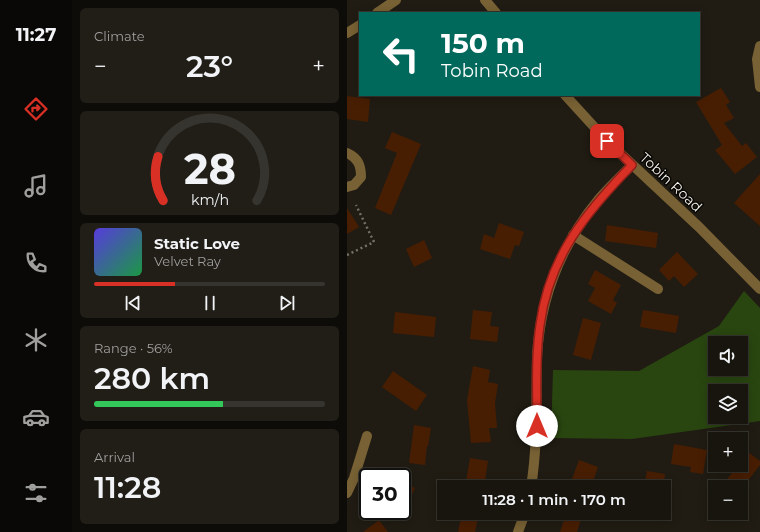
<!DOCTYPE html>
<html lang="en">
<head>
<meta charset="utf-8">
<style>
	body { margin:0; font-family:Montserrat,sans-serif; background:#211e17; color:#f1f3f6; height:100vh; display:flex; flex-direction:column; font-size:15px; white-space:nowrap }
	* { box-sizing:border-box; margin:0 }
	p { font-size:13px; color:#9f9f9e }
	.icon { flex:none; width:22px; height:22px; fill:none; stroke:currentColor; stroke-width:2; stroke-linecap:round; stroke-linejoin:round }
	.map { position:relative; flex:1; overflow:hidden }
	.details { display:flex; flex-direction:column; gap:8px; padding:8px; background:#0d0c08; width:275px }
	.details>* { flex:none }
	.banner { position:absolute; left:12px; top:12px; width:341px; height:84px; border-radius:0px; box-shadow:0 2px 10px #0003,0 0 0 1px #36342e; background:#00695c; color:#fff; overflow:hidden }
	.controls { position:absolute; left:361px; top:336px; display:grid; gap:8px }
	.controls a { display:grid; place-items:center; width:40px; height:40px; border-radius:0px; background:#18150e; box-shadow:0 2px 10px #0003,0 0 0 1px #36342e; font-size:20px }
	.speed { position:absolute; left:12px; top:468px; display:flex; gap:8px; font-size:20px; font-weight:700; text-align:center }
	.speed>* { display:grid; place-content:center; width:52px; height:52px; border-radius:50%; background:#18150e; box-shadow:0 2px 10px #0003,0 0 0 1px #36342e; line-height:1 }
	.speed .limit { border:2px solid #111; border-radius:6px; background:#fff; color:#111 }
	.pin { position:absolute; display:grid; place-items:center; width:34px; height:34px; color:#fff; margin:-17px; border-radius:8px; box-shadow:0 2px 6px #0006 }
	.me { position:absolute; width:44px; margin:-22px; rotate:0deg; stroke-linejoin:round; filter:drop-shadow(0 0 3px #0008) }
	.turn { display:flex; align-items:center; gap:14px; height:84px; padding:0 16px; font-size:18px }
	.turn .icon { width:52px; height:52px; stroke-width:2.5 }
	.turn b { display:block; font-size:28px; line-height:34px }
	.big { font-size:30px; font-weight:600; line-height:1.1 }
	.details .tile { flex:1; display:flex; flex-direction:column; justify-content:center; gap:6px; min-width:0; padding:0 14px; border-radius:6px; background:#211e17 }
	.details .dial { align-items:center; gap:0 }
	.dial svg { height:104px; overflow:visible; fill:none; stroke:#36342e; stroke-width:7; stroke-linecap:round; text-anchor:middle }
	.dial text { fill:#f1f3f6; stroke:none }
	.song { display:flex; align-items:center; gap:12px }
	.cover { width:48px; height:48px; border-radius:6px; background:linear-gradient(135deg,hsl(250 70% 55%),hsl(140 70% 35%)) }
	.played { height:4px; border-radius:2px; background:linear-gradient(90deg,#d93025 35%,#36342e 35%) }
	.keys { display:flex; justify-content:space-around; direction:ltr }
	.heat { display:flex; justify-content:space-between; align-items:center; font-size:22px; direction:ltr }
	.charge { height:6px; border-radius:3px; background:linear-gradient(90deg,#34c759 56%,#36342e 0) }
	.trip { position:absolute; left:90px; top:480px; width:234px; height:40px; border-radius:0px; background:#18150e; box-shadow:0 2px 10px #0003,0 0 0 1px #36342e; font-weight:600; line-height:40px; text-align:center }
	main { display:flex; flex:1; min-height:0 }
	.dock { display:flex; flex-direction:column; width:72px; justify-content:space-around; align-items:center; background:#0a0806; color:#9f9f9e }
	.dock .icon { width:28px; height:28px }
	.dock .selected { color:#d93025 }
	.dock b { font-size:18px; color:#f1f3f6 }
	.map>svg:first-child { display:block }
	.green { fill:#294610; fill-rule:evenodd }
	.building { fill:#481e03 }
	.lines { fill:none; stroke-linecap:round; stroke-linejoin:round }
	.path { stroke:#747169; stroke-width:2.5; stroke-dasharray:2 3; stroke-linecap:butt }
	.minor { stroke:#786134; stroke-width:10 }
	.route-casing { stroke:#8d1f18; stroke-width:10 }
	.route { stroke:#d93025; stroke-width:7 }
	.labels { text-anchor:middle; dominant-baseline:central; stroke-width:3; stroke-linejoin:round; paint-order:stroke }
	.street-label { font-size:14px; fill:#f6f3ed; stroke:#080704 }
</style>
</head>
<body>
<main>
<nav class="dock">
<b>11:27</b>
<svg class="icon selected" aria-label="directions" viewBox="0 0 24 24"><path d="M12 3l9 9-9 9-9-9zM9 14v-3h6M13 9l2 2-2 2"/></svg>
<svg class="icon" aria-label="music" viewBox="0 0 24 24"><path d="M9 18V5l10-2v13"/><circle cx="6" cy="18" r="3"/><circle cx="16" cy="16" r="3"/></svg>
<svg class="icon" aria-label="phone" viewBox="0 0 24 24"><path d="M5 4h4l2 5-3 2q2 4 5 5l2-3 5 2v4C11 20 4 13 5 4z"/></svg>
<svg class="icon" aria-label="climate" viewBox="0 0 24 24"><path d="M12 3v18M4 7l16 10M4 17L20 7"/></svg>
<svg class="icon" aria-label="car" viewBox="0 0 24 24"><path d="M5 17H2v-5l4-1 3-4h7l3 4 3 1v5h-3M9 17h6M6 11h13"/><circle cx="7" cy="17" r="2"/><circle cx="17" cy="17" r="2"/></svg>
<svg class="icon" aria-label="filters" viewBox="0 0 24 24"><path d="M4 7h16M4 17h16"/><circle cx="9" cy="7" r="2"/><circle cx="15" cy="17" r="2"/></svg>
</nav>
<section class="details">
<div class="tile"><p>Climate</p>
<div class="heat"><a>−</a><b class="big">23°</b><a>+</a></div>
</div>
<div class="tile dial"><svg viewBox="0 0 100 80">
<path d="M14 69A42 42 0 1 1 86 69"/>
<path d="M14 69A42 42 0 0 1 10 35" stroke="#d93025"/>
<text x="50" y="56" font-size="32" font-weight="700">28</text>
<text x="50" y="72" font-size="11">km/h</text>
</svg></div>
<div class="tile">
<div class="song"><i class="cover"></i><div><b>Static Love</b><p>Velvet Ray</p></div></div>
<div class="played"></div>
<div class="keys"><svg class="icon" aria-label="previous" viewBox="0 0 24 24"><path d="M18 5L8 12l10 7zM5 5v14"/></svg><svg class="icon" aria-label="pause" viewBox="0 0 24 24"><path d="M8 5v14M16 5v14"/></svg><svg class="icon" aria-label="next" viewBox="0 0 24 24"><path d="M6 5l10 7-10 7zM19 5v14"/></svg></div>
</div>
<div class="tile"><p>Range · 56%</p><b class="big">280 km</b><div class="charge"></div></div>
<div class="tile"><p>Arrival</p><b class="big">11:28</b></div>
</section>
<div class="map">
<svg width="413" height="532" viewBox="0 0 413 532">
	<rect width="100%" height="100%" fill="#201c13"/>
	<path class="green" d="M397,291L413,308V421L285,439L204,438L206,370L292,371L372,326ZM368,343H394V369H368ZM368,391H394V417H368Z"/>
	<path class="building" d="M374,88L383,102L379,105L387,118L377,123L395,146L399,143L410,157L388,174L368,150L375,145L349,102Z
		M0,96L23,99L21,122L0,119Z
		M45,132L74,144L44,215L28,208L50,153L38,148Z
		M413,174V226L387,203Z
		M0,208L12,227L0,234Z
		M152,223L177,232L172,246L168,245L163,259L133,249L137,234L147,238Z
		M260,225L311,233L309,248L258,241Z
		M77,240L85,258L67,267L59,249Z
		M330,252L351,274L337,287L327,276L322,281L312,270Z
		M248,270L274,285L266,300L270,303L264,314L241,301L248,288L241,284Z
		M126,310L145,312L143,326L152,327L150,342L123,339Z
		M296,310L332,316L329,333L293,327Z
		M48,312L89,317L87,337L46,333Z
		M236,318L254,323L244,360L226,355Z
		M126,366L143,370L141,382L151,384L148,403L150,428H142L144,442L124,443L120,400Z
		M46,371L80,395L69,411L35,387Z
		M67,425L84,428L81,446H80L78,465L62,463Z
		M327,444L360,450L356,474L343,472L344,467L324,464Z
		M401,452L413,461V465L396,487H385L378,482L391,465H394V461Z
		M123,458L141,461L137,487H118Z
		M232,460L251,467L244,487H222Z
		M300,471L318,474L316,487H297Z
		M55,482L68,488L55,518Z
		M115,513H132L128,532H111Z
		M219,513H236L230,532H213Z
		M32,520L41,532H16Z"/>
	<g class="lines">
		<path class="path" d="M0,255L27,242L9,205"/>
		<path class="minor" d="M138,0L149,13
			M30,13L49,0
			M0,33L13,25
			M413,46L410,59L413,87
			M218,95L260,141L352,227L413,289
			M0,153C11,158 14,165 14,177L7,185L0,187
			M226,235L311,289
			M184,487C191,444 189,401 190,357C193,298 214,245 252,199C262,187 274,176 285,165
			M0,493L7,478L20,436
			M171,532L178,513"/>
	</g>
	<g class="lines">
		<defs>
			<path id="route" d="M190,426C190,393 188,358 193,325C202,257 239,212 285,165L260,141"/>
		</defs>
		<use href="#route" class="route-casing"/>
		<use href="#route" class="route"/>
	</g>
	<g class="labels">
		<g class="street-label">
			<text transform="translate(324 182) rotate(43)">Tobin Road</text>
		</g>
	</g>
</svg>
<div class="controls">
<a><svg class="icon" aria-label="sound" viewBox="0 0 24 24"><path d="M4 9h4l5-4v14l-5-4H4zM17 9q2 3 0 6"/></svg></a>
<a><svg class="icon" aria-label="layers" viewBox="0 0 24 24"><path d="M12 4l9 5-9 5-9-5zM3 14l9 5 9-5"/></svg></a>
<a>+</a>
<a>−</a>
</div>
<div class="speed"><div class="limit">30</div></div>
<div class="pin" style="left:260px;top:141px;background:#d93025"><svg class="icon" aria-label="arrive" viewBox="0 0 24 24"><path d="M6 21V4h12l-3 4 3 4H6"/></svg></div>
<svg class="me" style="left:190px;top:426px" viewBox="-20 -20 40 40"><circle r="19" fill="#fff"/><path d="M0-13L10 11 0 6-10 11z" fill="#d93025"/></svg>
<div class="trip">11:28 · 1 min · 170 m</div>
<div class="banner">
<div class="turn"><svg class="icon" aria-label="left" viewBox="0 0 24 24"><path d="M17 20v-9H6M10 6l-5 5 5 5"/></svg><div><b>150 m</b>Tobin Road</div></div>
</div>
</div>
</main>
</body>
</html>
